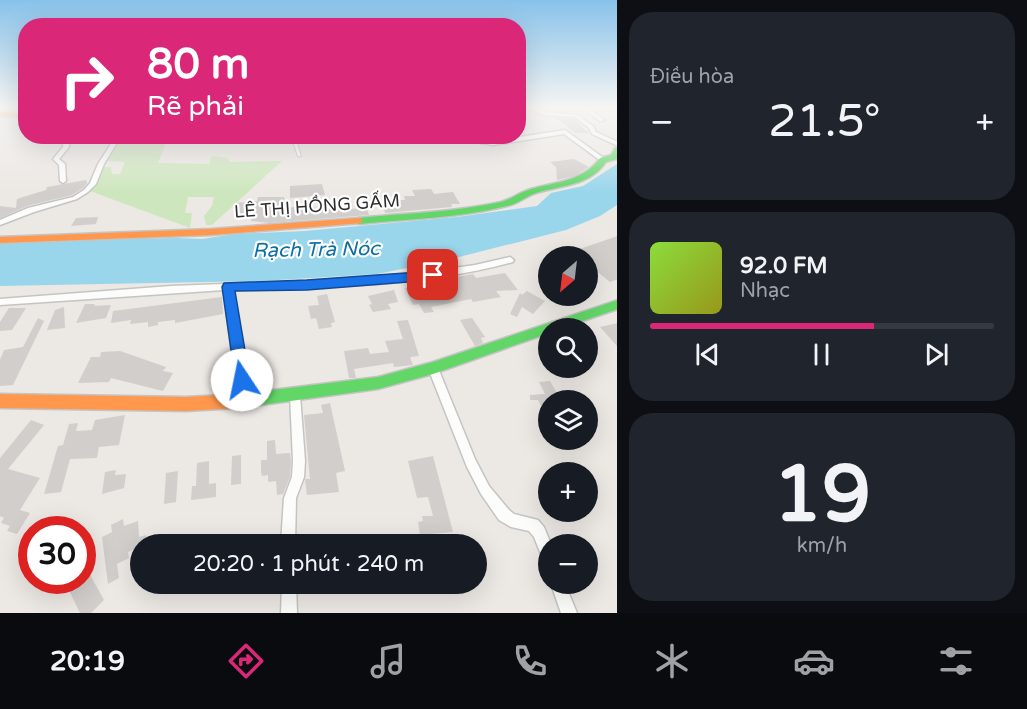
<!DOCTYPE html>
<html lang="vi">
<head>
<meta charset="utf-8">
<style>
	body { margin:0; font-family:"Varela Round",sans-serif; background:#20242c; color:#f1f3f6; height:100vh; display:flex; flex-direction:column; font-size:22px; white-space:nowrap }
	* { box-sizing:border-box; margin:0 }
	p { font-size:20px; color:#9ea1a6 }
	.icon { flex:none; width:33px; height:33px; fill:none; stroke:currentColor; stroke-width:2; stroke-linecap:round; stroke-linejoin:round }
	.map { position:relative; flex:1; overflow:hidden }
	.drawer { display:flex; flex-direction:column; gap:12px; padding:12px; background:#0d0f14; width:410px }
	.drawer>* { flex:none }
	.banner { position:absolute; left:18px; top:18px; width:508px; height:126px; border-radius:24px; box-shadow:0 6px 24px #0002; background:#db2777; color:#fff; overflow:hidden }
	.needle { width:39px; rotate:208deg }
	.buttons { position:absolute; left:538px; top:246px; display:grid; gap:12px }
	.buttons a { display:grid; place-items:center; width:60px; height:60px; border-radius:50%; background:#171b24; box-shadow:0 6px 24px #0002; font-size:30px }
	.speed { position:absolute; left:18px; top:516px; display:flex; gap:12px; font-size:30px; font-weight:700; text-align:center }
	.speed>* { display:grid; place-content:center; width:78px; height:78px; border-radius:50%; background:#171b24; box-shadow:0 6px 24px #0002; line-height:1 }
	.speed .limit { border:9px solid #d22; background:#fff; color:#111 }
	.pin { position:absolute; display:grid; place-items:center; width:51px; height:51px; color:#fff; margin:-26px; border-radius:12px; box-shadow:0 3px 9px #0006 }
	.me { position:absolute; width:66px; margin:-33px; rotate:349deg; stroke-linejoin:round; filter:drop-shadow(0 0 4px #0008) }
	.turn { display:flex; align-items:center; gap:21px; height:126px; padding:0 30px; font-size:27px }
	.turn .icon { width:78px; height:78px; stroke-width:2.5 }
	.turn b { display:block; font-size:42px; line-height:51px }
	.big { font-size:45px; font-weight:600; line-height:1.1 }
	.drawer .widget { flex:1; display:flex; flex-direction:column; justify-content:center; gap:9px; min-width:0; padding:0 21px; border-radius:24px; background:#20242c }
	.drawer .dial { align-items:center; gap:0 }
	.dial b { font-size:78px; line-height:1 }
	.song { display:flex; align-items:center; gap:18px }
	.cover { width:72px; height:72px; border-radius:9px; background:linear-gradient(135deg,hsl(90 70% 55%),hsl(60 70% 35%)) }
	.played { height:6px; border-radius:3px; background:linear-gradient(90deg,#db2777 65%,#363941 65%) }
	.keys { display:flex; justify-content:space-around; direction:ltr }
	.heat { display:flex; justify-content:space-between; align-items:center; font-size:33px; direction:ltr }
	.trip { position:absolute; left:130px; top:534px; width:357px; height:60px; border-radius:30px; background:#171b24; box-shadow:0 6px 24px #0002; font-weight:600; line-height:60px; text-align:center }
	.tab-bar { display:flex; height:96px; justify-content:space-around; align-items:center; background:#090b0e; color:#9ea1a6 }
	.tab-bar .icon { width:42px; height:42px }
	.tab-bar .on { color:#db2777 }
	.tab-bar b { font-size:27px; color:#f1f3f6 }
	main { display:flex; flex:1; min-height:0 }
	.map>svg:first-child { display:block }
	.green { fill:#cee6be }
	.water { fill:#99d6ec }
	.building { fill:#d1cecb }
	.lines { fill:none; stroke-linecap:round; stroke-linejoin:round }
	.lane-casing { stroke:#c5c4c5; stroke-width:5 }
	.street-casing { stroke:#c5c4c5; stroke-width:3 }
	.fast-casing { stroke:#c5c4c5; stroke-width:3 }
	.slow-casing { stroke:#c5c4c5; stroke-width:3 }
	.lane { stroke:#fcfcfb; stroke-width:3 }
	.street { fill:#fcfcfb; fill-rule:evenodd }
	.fast { fill:#63d668; fill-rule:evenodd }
	.slow { fill:#ff974d; fill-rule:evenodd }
	.route { fill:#1a73e8; stroke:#114b97; stroke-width:1.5 }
	.labels { text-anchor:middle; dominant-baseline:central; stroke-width:4.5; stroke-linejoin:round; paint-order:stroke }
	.street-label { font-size:18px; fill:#2e2e2e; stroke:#fff }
	.water-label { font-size:20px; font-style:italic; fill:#0d6fa3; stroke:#fff }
</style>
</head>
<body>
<main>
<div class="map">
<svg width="618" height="613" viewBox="0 0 618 613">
	<rect width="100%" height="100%" fill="#ece8e4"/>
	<path class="green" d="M123,137H168L158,163L209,164L212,156L228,158L230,162L282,161L212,225H206L204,216L212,206L214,197H188L185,213H192L190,228L90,191L100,177L102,167H111L112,174H120L125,162L107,161Z"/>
	<path class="water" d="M617,164V205L600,216L566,230L451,259L377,274L261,281L0,286V242L177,238L202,239L235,234L305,231L457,217L537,206L551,193L583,186Z"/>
	<path class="building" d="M557,118L574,119L589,133H575Z
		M574,159L589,167L575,176L557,180L556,167L550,162Z
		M86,180L87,183L83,188L72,195L27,206L0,218V206L16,208L17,199L20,198L46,190L47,187Z
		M322,184L325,195L290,198V186Z
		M431,189L434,194L453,192L460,204H451L452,207L385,213L383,205L400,206L398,200H405L404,196H415L412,190Z
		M258,197H284L285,207L367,209L369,215L269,223L251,221V218L235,219V203L257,201Z
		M98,217L96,224L71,226L76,218Z
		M618,236V279L610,282L599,273L588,276V256H577L571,252Z
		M505,273L518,290L496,291L501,297L473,302L471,299L431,307L434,312L424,313L419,304L413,305L405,288L422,286L421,284L428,281L457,277L473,274L476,278Z
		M394,290L398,302L388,304L391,309L373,312L369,305L372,304L368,296Z
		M527,291L545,301L533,314L522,307L517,317L510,314L520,293L522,295Z
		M327,294L335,322L331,323L332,327L319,329L316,318L311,319L308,306L319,305L317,296Z
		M222,297L223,314L175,323V320L158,322V325L148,327V322L130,324L131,320L111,323L113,311Z
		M85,304H95L94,306L111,305L106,318L76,323Z
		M64,307L65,328L47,330L55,310Z
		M9,308H26L12,330L0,331V322Z
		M38,318L44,321L13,385L0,386V360L4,350L23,347Z
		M472,318L485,337L481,338L483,343L475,346L460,320Z
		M408,320L419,356L410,357L413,365L394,367L393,363L354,369L356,378H349L344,351L368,348L370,354L389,352L385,341L403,339L397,321Z
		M618,323V347L600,327Z
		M120,351L166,367L163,371L173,373L163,391L111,378L109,382L78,383L91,357H100L101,352Z
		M550,381L561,400H549V421L538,400H530V395L545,394L539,382Z
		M330,403L345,471L336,473L339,492L307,495L305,479H310L304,415L323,413L321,405Z
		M125,415L119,445L99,447L97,458L70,459L61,492L44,494L58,446L63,445L69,424L78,423L76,431L92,430L95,420Z
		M31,420L44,425L8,469L40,478L20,510L30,513L17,534L7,531L10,526L1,523L4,518L0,516V458Z
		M275,440L276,454L290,453L291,462L290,477L283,494L277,495L276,481L268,482V475L262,476L261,472V460H267V441Z
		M241,455V484L231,485L232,456Z
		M433,456L453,532L420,535L418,522L423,521L422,516H433L428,497L417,498L408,461Z
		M209,461V484L216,483V497L191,500L192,486H196L197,463Z
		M116,470L115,475L126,474L124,488L102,494L105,472Z
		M178,471L176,502L164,504L166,473Z
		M123,519L124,526L138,521L139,537L146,535L147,544H141V547L128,552L129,558L117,564L119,578L108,584L102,537L112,532L111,525Z
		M82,560L104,600L91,613H80L64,580H82Z"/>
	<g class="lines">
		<defs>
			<path id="lane" d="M295,142L299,155"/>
			<path id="street" d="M525,107H532L545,112L578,115L593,126L596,132L618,142V146L592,134L589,128L575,117L544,115Z
				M580,107H585L605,120L600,121Z
				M565,130L605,159V161H601L564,134L493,145L480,143L472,136H478L484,140L493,141Z
				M63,136H69V147L59,159L65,164L66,181L63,183L60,181L59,165L53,159L63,147Z
				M116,136H121L104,164L96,184L88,192L77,199L34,212L0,225V220L28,208L73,197L84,190L90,183L98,164Z
				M290,136H296L297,143H293Z
				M510,257L514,260L513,262C422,287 327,287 233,290L244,371L246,377L265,395L266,399L265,403L261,404L257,403L238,383L234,371L224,290L0,305V299L171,286L334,280L405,275L475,265Z
				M433,363L437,365L438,368L475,459L489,486L509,510L514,514L538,520L544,527L551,544H549V564L544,562L534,537L529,531L511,527L499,520L481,494L467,467L428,368L429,365Z
				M295,390L299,391L300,395L305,461L304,477L296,498L295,544H281L284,498L292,477L293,461L290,395L291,391Z
				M282,584H296L297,613H281Z
				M551,584H565L577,613H561Z"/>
			<path id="fast" d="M615,148H618L617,159L606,162C590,186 561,185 536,193C526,196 518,204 507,206C459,218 408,219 359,224L354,221L359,218C406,213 455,212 501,202C512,199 520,192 531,189C556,182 584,181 600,158L611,155Z
				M618,300V309L562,328H549V333L433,374L378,389L239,408L234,406L232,401L234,396L239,394L378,377L433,362Z"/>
			<path id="slow" d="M0,112L26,113V117L0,116Z
				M359,218L362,219V223L211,235L0,243V237L211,229Z
				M0,394L186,397L239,394L244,396L246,401L244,406L239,408L186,411L0,408Z"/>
		</defs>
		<use href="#lane" class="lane-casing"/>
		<use href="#street" class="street-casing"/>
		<use href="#fast" class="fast-casing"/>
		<use href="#slow" class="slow-casing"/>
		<use href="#lane" class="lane"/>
		<use href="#street" class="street"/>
		<use href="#fast" class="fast"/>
		<use href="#slow" class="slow"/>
	</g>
	<linearGradient id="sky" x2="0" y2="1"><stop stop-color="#88c2ea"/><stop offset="0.56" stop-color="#f6f5f3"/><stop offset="1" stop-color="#f6f5f3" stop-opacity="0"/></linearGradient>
	<rect width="618" height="192" fill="url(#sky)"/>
	<path class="route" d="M433,271L439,275L433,280L307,290L235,291L250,380L248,385L242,387L236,385L222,287L224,283L307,280Z"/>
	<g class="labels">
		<g class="street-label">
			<text transform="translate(317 206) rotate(-4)">LÊ THỊ HỒNG GẤM</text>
		</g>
		<g class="water-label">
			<text transform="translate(316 250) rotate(-1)">Rạch Trà Nóc</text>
		</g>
	</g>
</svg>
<div class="buttons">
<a><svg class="needle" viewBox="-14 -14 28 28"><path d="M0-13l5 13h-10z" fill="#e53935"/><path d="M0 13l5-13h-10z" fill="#9ea1a6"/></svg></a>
<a><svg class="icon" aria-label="search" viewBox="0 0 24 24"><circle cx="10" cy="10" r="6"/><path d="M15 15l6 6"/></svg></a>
<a><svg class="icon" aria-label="layers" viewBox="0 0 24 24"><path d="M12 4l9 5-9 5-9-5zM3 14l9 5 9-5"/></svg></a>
<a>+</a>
<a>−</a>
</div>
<div class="speed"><div class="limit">30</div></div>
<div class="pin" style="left:433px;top:275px;background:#d93025"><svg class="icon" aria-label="arrive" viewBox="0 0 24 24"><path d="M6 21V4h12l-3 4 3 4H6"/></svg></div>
<svg class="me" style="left:242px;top:380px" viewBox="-20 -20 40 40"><circle r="19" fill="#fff"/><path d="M0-13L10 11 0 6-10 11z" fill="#1a73e8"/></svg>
<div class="trip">20:20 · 1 phút · 240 m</div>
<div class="banner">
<div class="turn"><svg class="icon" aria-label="right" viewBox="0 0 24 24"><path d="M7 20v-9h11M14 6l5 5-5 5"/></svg><div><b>80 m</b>Rẽ phải</div></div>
</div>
</div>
<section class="drawer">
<div class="widget"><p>Điều hòa</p>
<div class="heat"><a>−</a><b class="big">21.5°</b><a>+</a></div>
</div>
<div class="widget">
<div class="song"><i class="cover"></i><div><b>92.0 FM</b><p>Nhạc</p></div></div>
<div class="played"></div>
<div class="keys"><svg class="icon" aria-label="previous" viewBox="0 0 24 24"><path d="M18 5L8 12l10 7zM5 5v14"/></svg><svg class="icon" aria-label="pause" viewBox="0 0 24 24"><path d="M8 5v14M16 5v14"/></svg><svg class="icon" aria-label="next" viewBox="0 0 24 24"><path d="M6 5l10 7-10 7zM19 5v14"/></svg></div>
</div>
<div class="widget dial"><b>19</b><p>km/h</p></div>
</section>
</main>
<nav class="tab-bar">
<b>20:19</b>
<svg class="icon on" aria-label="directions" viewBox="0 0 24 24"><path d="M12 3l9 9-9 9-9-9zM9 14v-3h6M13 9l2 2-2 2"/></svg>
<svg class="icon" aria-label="music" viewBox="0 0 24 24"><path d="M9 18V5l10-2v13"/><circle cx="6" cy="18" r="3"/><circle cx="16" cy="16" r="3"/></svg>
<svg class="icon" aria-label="phone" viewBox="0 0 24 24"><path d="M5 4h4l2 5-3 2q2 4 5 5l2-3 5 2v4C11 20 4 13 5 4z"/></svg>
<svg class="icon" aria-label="climate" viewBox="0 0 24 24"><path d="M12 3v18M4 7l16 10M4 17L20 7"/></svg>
<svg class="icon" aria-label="car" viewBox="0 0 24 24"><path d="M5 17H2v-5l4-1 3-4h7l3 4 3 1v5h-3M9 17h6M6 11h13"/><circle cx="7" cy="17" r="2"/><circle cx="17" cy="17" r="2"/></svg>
<svg class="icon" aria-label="filters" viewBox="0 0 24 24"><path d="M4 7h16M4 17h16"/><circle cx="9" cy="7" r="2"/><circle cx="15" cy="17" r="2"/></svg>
</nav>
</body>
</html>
